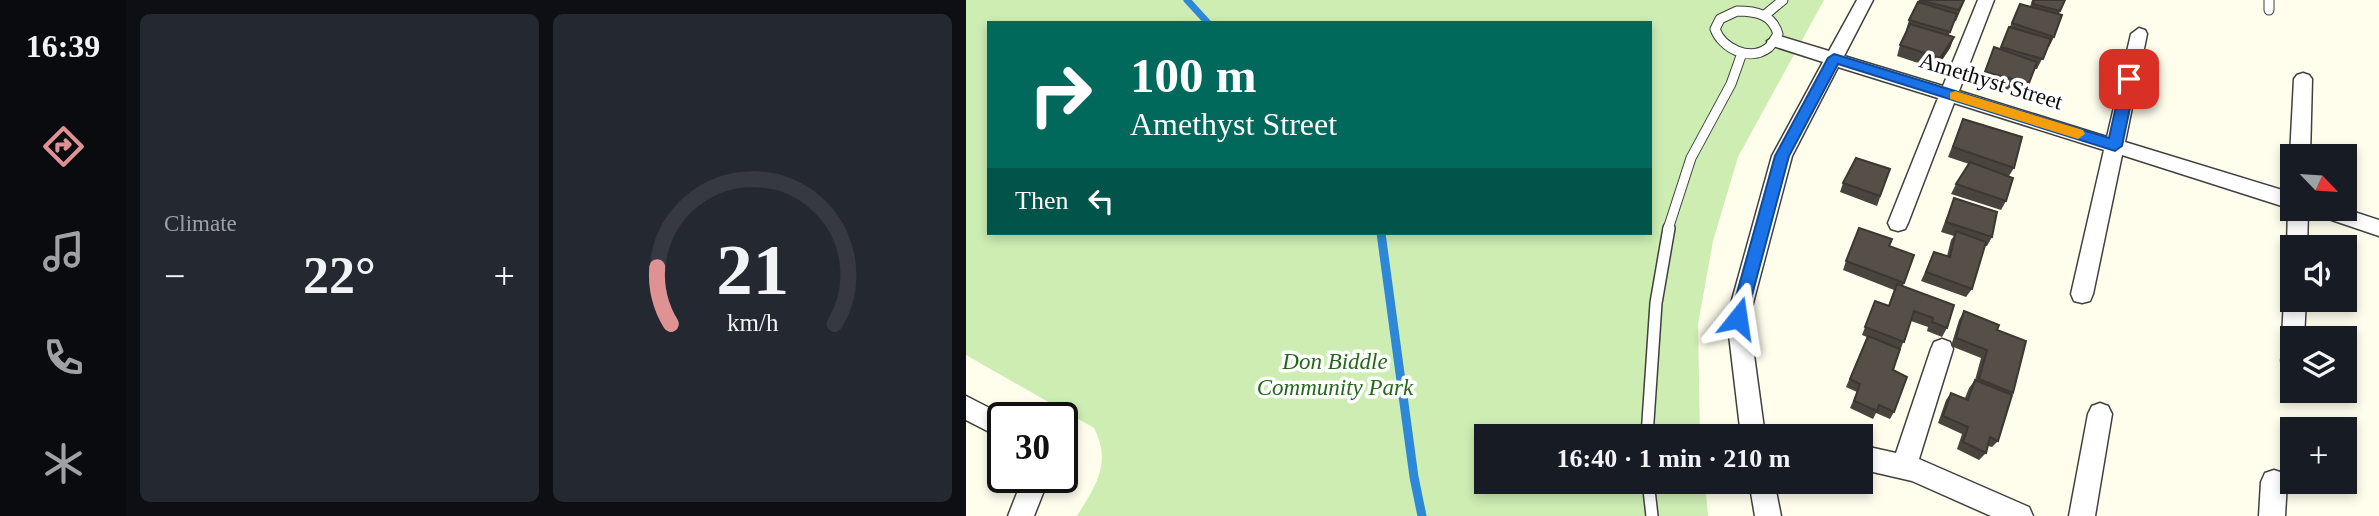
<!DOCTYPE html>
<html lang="en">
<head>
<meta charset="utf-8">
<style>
	body { margin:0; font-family:"Times New Roman",serif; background:#242831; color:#f1f3f6; height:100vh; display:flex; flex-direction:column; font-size:26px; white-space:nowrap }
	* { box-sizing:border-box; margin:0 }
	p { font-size:23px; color:#9ea1a6 }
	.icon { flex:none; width:38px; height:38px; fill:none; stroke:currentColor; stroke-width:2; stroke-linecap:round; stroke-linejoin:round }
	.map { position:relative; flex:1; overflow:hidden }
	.details { display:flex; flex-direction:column; gap:14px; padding:14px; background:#0d0f14; width:840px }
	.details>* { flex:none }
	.guide { position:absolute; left:21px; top:21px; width:665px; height:214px; border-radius:0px; box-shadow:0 4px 10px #0003; background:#00695c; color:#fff; overflow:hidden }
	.needle { width:46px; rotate:115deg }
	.buttons { position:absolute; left:1314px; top:144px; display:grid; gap:14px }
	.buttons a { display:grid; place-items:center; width:77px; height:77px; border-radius:0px; background:#171b24; box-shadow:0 4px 10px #0003; font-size:35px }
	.speed { position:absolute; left:21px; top:402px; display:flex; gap:14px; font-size:35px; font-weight:700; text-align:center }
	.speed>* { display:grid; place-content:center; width:91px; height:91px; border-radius:50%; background:#171b24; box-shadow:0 4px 10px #0003; line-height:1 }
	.speed .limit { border:4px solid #111; border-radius:10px; background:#fff; color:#111 }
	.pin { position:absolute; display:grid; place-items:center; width:60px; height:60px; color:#fff; margin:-30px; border-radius:14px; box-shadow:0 4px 10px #0006 }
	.me { position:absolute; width:77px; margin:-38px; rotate:15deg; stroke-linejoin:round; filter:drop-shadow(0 0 5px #0008) }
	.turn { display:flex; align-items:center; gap:24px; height:147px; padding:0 28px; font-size:32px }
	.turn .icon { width:91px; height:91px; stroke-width:2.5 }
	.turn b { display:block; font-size:49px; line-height:60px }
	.then { display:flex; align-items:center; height:66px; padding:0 28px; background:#0003; gap:14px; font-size:26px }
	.big { font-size:52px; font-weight:800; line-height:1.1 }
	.details .tile { flex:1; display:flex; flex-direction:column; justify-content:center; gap:10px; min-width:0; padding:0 24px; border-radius:10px; background:#242831 }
	.details .dial { align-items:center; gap:0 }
	.dial svg { height:182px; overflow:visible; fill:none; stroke:#363941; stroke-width:7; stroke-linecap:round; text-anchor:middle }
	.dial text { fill:#f1f3f6; stroke:none }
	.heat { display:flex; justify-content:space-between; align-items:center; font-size:38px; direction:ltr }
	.details .tiles { flex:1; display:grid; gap:14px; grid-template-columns:repeat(2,1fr) }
	.trip { position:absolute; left:508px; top:424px; width:399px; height:70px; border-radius:0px; background:#171b24; box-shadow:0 4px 10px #0003; font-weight:800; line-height:70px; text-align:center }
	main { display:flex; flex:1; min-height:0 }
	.menu { display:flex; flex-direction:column; width:126px; justify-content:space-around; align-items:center; background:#090b0e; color:#9ea1a6 }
	.menu .icon { width:49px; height:49px }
	.menu .selected { color:#df9293 }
	.menu b { font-size:32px; color:#f1f3f6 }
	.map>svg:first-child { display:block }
	.green { fill:#cdedb3; fill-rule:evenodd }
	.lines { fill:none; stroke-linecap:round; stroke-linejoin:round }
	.stream-far1 { stroke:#2d89d8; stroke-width:7 }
	.stream { stroke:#2d89d8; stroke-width:9 }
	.lane-far1-casing { stroke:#404040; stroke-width:11 }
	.lane-casing { stroke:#404040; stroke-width:14 }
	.street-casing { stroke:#404040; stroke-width:3 }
	.lane-far1 { stroke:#fff; stroke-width:9 }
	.lane { stroke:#fff; stroke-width:11 }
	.street { fill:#fff; fill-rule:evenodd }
	.wall { fill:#4a443e }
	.shaded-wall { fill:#3c3732 }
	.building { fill:#564f48; stroke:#3c3732; stroke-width:2 }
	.route { fill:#1a73e8; stroke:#114b97; stroke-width:2 }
	.slow { fill:#f59e0b }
	.labels { text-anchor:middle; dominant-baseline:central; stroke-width:7; stroke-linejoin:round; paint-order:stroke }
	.street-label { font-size:23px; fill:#0d0d0d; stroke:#fff }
	.park-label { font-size:23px; font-style:italic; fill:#236a18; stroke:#fff }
</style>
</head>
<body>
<main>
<nav class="menu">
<b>16:39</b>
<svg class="icon selected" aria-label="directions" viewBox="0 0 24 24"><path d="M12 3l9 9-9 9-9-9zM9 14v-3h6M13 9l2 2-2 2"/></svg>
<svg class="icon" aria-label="music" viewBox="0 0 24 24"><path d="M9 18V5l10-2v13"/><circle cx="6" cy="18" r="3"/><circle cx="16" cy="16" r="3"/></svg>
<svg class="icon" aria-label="phone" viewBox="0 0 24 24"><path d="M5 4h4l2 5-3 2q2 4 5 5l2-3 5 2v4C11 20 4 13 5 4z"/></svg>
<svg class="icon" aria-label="climate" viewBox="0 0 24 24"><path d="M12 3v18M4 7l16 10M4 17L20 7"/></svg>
</nav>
<section class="details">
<div class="tiles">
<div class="tile"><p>Climate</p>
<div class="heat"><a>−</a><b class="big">22°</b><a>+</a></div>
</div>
<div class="tile dial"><svg viewBox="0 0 100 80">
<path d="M14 69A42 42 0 1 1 86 69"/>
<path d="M14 69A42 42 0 0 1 8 44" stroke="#df9293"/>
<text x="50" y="56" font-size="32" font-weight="700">21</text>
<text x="50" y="72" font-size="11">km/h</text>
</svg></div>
</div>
</section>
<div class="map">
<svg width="1413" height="516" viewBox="0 0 1413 516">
	<rect width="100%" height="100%" fill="#fffdec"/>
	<path class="green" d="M0,0H858L772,157L747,241L732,324L734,436H520V481H739L742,516H111C130,485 146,463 128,428L0,355ZM23,23H684V233H23Z"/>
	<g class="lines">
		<path class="stream-far1" d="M221,0L242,23"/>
		<path class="stream" d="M415,233L448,477L456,516"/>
		<defs>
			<path id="lane-far1" d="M1303,0V10
				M771,11C790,11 806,14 812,34C809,38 806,45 802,48C783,62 756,48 749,29L754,19Z
				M799,15L817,0
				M702,229L725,158L765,84L776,53"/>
			<path id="lane" d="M681,436L690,303L703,228
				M682,481L686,516"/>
			<path id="street" d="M891,0H907L878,56L977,86L1012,0H1028L993,91L1141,137L1165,34L1173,28L1179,30L1181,34L1159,142L1326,193V208H1376L1413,220V236L1342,212L1341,247H1326V254L1321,247L1322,208L1156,155L1127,294L1124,301L1116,303L1108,301L1105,294L1138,150L988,103L942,223L939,229L932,231L925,229L922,223L972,98L872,67L826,156L783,318L799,436H775L761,318L806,156L857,62L804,45L801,41L810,35L863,51Z
				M1337,73L1343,75L1346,79L1344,156H1326V160L1324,156L1328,79L1331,75Z
				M1326,291V299H1340L1338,338H1326V376L1318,373C1314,364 1314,357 1318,348L1322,346L1316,338L1318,299L1321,292Z
				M976,339L984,342L987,349L953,459L1063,507L1067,516H1025L946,481L894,469V445L930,453L965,349L968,342Z
				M0,396L43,418H37V439L0,420Z
				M1134,403L1142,406L1146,414L1129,516H1103L1122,414L1126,406Z
				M1308,470L1317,473L1321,482L1319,516H1293L1295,482L1299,473Z
				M55,478H80L81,483L68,516H42L55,483Z
				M783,481H808L815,516H789Z"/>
		</defs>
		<use href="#lane-far1" class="lane-far1-casing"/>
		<use href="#lane" class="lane-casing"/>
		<use href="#street" class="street-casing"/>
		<use href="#lane-far1" class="lane-far1"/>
		<use href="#lane" class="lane"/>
		<use href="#street" class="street"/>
	</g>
	<path class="wall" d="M953,0H999L990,21H988L983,35L988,37L984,48L970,69L931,56L934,45L941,31L940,30L943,20Z
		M1066,0H1099L1093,14L1088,37L1083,47H1082L1071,69H1069L1058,94L1014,82L1028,47L1034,49L1054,4L1064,7Z
		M997,119L1048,168L1043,176L1040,201L1035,210L985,194L990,184L1003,164L982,157Z
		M924,169L911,206L874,192L877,183Z
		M988,198L1026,237L1021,246H1019L1006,289L1000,297L955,281L968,252L981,256L985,240L988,236L975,232L984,208Z
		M923,246L948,255L937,286L981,328L976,337L961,331L962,327L945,321L927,370L928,412L924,419L910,413L907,419L884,408L891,392L880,387L901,337L896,335L909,301L922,306L928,290L877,270L880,261Z
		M998,311L1031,330L1047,393L1045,395L1032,441L1026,447L1022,446L1020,453L1013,460L991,449L996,434L972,423L980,400L985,393L999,398L1003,388L1009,380L1015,358L985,346L993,320Z"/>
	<path class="shaded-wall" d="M988,37L984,48L970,69L974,58Z"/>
	<path class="building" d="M953,0H998L993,10Z
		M1068,0H1099L1094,11L1067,4Z
		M952,2L991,14L984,32L943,20Z
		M1054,4L1096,15L1088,37L1046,23Z
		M944,24L988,37L974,58L934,45Z
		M1043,27L1085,39L1077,59L1035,47Z
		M1028,47L1071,62L1063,83L1019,72Z
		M997,119L1056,137L1048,168L987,147Z
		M890,158L924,169L914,196L877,183Z
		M1004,162L1047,178L1040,201L990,184Z
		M988,198L1031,212L1026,237L980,222Z
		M893,228L926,239L923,246L948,255L938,283L880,261Z
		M990,231L1020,242L1006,289L960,272L968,252L984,257Z
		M931,284L988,305L981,328L966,322L967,318L948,311L938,342L899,327L909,301L923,306Z
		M998,311L1033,325L1031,330L1060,341L1047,393L1013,379L1021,350L990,338Z
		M902,336L934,349L927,370L941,377L928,412L913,405L911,411L888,401L894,384L884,379Z
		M1009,380L1046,395L1032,441L1024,437L1020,453L997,442L1002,427L977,416L985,393L1002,400Z"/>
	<path class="route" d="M868,54L1143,138L1156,79L1163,74L1170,79L1156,146L1149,151L872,64L823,156L780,318L778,323L772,325L766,323L764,318L809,156L862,58Z"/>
	<path class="slow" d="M989,91L1117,130L1119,134L1112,139L984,99V93Z"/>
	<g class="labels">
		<g class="street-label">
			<text transform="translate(1025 81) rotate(17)">Amethyst Street</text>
		</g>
		<g class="park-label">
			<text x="369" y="361">Don Biddle<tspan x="369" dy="26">Community Park</tspan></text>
		</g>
	</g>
</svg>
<div class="buttons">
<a><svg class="needle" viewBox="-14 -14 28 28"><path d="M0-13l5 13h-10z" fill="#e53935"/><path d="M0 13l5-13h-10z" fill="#9ea1a6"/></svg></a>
<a><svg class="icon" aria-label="sound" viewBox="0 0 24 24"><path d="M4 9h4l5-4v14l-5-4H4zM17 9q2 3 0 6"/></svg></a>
<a><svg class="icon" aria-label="layers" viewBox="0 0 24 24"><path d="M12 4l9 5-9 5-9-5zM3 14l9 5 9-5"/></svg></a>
<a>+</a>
</div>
<div class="speed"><div class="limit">30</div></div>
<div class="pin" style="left:1163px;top:79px;background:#d93025"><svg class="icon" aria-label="arrive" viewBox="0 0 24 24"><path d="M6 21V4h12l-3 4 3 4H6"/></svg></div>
<svg class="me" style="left:772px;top:318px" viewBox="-20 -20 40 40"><path d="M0-17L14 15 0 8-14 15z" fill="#1a73e8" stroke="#fff" stroke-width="4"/></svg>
<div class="trip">16:40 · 1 min · 210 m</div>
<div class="guide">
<div class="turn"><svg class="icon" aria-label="right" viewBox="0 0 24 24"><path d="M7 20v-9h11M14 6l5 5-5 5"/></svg><div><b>100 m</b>Amethyst Street</div></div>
<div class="then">Then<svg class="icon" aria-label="left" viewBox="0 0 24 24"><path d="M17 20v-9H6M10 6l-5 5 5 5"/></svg></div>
</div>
</div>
</main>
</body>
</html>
